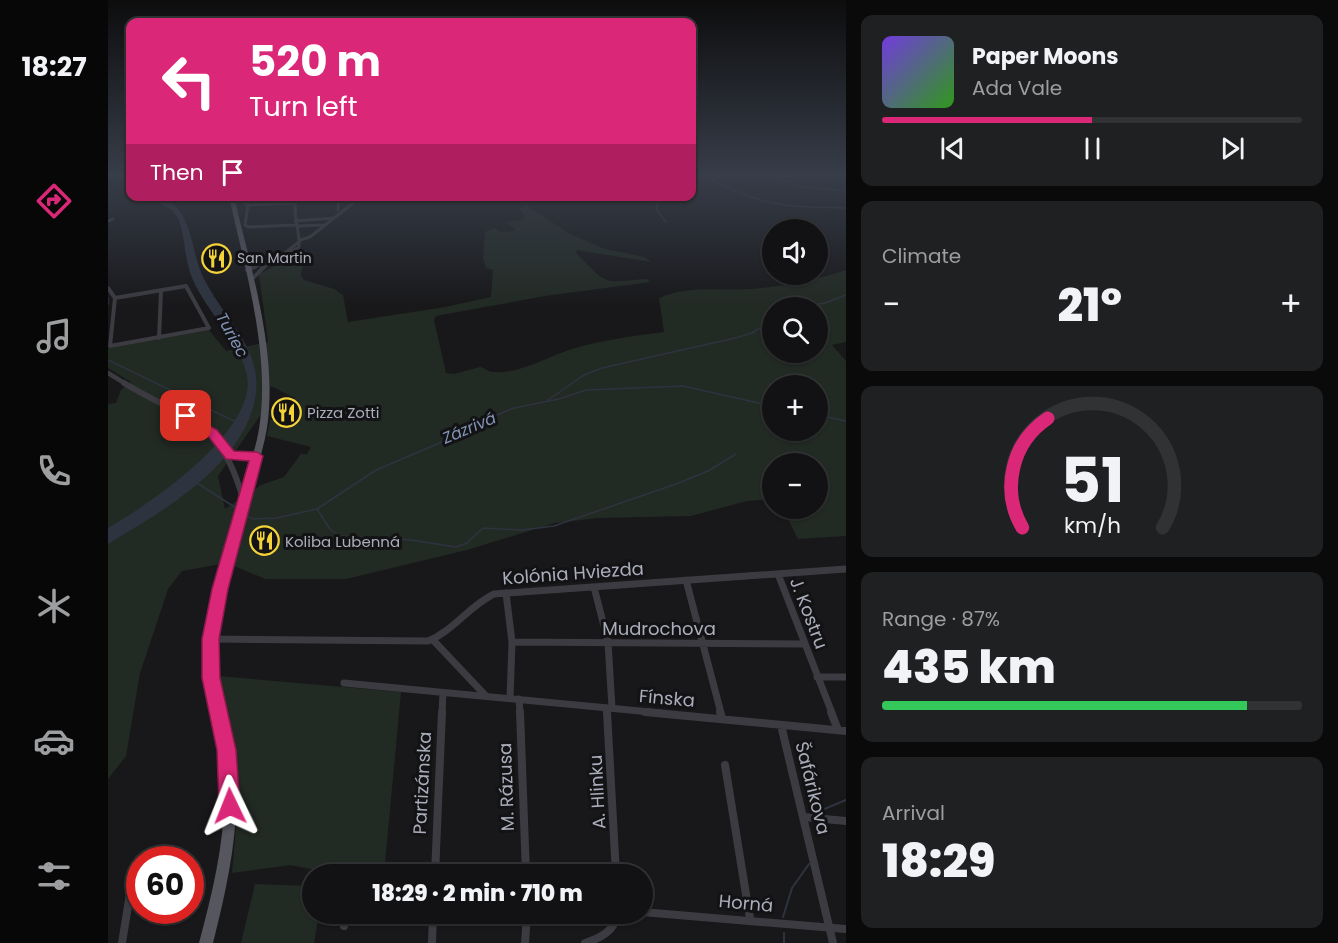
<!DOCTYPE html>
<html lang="en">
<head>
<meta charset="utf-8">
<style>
	body { margin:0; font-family:Poppins,sans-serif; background:#1f2022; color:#f1f3f6; height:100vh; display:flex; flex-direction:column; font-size:22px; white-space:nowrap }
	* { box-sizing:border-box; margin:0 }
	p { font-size:20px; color:#9c9ea0 }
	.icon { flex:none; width:33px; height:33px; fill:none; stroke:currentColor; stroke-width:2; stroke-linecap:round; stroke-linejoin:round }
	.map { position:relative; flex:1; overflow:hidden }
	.side { display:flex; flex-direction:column; gap:15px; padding:15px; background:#0a0a0b; width:492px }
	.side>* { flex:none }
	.banner { position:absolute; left:18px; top:18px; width:570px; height:183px; border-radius:12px; box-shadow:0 2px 4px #0004,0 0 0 2px #313234; background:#db2777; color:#fff; overflow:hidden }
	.tools { position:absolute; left:654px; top:219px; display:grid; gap:12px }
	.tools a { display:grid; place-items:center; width:66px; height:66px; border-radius:50%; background:#121214; box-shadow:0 2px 4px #0004,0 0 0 2px #313234; font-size:30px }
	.speed { position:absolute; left:18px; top:846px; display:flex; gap:12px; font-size:30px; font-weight:700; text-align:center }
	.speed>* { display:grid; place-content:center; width:78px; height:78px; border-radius:50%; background:#121214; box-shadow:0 2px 4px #0004,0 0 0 2px #313234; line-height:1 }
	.speed .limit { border:9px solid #d22; background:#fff; color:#111 }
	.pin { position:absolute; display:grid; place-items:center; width:51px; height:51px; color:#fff; margin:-26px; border-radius:12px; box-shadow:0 3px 9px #0006 }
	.me { position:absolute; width:66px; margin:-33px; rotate:358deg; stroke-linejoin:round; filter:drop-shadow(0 0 4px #0008) }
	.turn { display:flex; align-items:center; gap:21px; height:126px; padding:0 24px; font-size:27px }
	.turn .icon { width:78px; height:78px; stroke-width:2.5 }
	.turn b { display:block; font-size:42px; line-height:51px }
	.then { display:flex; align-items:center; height:57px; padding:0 24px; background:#0003; gap:12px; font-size:22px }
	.big { font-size:45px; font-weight:800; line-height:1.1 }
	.side .tile { flex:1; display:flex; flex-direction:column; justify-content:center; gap:9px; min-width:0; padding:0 21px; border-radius:12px; background:#1f2022 }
	.side .dial { align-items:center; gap:0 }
	.dial svg { height:156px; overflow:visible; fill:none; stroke:#313234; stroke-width:7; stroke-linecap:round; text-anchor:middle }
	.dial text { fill:#f1f3f6; stroke:none }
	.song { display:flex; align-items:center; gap:18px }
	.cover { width:72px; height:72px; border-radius:9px; background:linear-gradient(135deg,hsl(260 70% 55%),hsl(110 70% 35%)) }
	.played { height:6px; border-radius:3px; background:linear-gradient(90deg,#db2777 50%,#313234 50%) }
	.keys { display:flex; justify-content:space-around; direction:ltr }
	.heat { display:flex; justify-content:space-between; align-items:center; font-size:33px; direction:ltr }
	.charge { height:9px; border-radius:4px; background:linear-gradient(90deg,#34c759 87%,#313234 0) }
	.trip { position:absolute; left:194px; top:864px; width:351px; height:60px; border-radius:30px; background:#121214; box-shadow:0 2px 4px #0004,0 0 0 2px #313234; font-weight:800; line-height:60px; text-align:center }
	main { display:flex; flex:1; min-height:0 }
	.dock { display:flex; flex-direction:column; width:108px; justify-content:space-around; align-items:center; background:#070708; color:#9c9ea0 }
	.dock .icon { width:42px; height:42px }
	.dock .current { color:#db2777 }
	.dock b { font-size:27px; color:#f1f3f6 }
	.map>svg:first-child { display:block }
	.green { fill:#222a24; fill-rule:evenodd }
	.water { fill:#2e343f }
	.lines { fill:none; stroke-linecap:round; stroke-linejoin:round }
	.stream-far1 { stroke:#2e343f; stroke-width:1.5 }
	.stream { stroke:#2e343f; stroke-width:2 }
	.minor-far3 { stroke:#3b3b41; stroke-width:3 }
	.minor-far2 { stroke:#3b3b41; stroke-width:4 }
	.minor-far1 { stroke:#3b3b41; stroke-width:7 }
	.minor { stroke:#3b3b41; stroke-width:8 }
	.tertiary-far1 { stroke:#3b3b41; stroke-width:4.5 }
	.tertiary { stroke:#3b3b41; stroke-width:6 }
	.primary { fill:#55565e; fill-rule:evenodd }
	.route { fill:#db2777; stroke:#8e194d; stroke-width:1.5 }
	.labels { text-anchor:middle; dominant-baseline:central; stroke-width:6; stroke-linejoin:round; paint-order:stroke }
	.far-poi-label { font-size:14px; fill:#aaadba; stroke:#131315; text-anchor:start }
	.poi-label { font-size:15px; fill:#aaadba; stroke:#131315; text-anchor:start }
	.water-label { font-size:16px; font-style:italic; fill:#8294b5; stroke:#131315 }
	.near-street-label { font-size:18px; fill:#aaadba; stroke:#131315 }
</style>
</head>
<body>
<main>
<nav class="dock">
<b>18:27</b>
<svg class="icon current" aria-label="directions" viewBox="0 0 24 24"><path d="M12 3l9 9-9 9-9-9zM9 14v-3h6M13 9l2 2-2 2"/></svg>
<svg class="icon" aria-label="music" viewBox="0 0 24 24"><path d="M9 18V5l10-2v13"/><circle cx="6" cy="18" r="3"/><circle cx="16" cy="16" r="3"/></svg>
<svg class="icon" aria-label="phone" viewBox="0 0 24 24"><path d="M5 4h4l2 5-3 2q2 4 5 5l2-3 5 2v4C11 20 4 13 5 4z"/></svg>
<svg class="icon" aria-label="climate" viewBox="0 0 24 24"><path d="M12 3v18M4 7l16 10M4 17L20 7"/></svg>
<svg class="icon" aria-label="car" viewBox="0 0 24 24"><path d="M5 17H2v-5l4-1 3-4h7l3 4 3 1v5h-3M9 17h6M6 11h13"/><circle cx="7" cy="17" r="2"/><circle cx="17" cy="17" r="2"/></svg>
<svg class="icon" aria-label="filters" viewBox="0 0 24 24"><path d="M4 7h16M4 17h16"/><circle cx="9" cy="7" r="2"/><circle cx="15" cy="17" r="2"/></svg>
</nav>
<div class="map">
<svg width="738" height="943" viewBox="0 0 738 943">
	<rect width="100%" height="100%" fill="#18181a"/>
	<path class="green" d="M418,205L462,234L497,249L537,257L543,262L469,250L468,253C502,287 493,282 539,279L542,282L437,296L328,316L326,320L338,373L346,374L372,367C377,368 379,371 384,372C413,374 438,357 464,349C494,340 525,336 556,332L551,298C580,285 612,291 642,289C673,287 709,280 738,270V342L724,345L738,361V536L690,539L675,509L710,508V464H664V499L639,501L583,516L490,518L447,523L359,550L238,579H157L119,563L74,571L60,589L32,673L18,756L0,779V404L8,403L13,390L23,382L0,368V348L101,330L118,351L160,342L151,274L186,256L203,260L194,267L193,276L196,280L226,289L235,295L240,322L337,307L383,297L385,270L378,268L375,258L377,232L386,228L393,232L407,231L406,228L396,222L414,220L417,216L411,209ZM664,308H710V352H664ZM163,386L187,398L185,411L180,418L162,420L159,436L203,447L199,454H193L176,477L153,485L117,509L110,476L152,416ZM664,386H710V430H664Z
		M110,676L293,692L276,874H228L182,865L124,873L131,792L121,715Z
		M147,884L204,886V914H211L206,943H133Z"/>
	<path class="water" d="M41,197C86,197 81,250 96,279C122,329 166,357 141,419C117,476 51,513 0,544V528C42,504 155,428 138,371C128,337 99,312 85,280C76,260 78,238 70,218L65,211Z"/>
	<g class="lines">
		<path class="stream-far1" d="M595,175C623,191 655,204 687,206C704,208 721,207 738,208
			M659,175L696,187L738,191
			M551,196L548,209L558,222
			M0,298V304
			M685,308L717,303L738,295
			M0,360L126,421
			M440,400L476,375L494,368L627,338L644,333L664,320
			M710,415L738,421
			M89,483L128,508
			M209,509L222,529L231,536L303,540L348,547L359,543L375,528L414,530L446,526L568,484L600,471L628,454
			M134,512L144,519L168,518L209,509L268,470L334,442L357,428L406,408L451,399L478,390L575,386L664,406"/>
		<path class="stream" d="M714,814V810L738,800
			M675,917L684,888L701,864
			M676,933V943"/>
		<path class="minor-far3" d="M138,196L136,203L140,205L187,203
			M181,196V199
			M187,200L244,196
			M140,205L137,225L140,227L189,225
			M230,210L231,197
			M0,221L5,219
			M187,221L226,218
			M189,226L217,225
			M192,240L202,237L254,196
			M143,268L173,256L192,241
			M154,268L191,247C192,228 184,216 188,196"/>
		<path class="minor-far2" d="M139,270L147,267
			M143,280L156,267
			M78,286L101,328L2,346L7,298Z
			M0,288L7,298
			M51,338L53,291"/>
		<path class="minor-far1" d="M670,574L724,713
			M578,580L613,713
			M486,587L500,642L504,708
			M398,593L404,642L402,698
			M102,639L320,641C345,631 361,606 386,594L738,569
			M325,640L377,695
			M404,642L697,644
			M709,677H738
			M236,683L553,713
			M411,699L412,713
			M499,708V713
			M334,713L335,693"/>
		<path class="minor" d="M412,712L418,874
			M499,712L508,874
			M537,712L738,731
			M612,712L614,718
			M723,712L730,730
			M673,725L725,943
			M617,765L642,919
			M696,817L738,821
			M327,874L334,712
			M534,912L738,929
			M236,926L238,914
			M14,943L26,869
			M324,943L325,914
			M417,943L419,914
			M477,943C493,938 506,931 510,914"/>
		<path class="tertiary-far1" d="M0,373L18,384"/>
		<path class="tertiary" d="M16,383C80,422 112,417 135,499
			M122,456H149"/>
		<path class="primary" d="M121,196H126C143,270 170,353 159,428C155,452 147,475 140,498C125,548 107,600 106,653C105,690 121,724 126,760C134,822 120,883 105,943H91C107,883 122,822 114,760C110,724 94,689 96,653C98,600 115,548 131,499C138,476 147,453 151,429C163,353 137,270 121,196Z"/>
	</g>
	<linearGradient id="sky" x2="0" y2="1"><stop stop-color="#0d0d0e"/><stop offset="0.57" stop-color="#373d49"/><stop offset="1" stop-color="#373d49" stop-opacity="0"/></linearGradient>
	<rect width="738" height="307" fill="url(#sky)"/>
	<path class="route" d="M78,412L109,430L126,451L149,452L155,456L120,589L111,639L112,678L128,750L132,806L129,814L122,817L115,814L111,806L109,750L94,678V639L104,589L141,461L118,459L100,436L74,419V413Z"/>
	<defs>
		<symbol id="restaurant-ring" viewBox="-11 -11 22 22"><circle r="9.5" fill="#131315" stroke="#f3d338" stroke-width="1.5"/><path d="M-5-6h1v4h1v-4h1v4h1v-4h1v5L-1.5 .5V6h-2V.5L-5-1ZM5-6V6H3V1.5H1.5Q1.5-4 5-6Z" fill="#f3d338"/></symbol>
	</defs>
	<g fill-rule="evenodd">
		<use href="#restaurant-ring" x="92" y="242" width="33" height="33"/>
		<use href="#restaurant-ring" x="162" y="396" width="33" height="33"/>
		<use href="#restaurant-ring" x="140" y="524" width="33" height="33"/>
	</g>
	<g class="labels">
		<g class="far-poi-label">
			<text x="129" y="258">San Martin</text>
		</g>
		<g class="poi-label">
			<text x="199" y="412">Pizza Zotti</text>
			<text x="177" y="541">Koliba Lubenná</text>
		</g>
		<g class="water-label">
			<text transform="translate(124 335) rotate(61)">Turiec</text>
			<text transform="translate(361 428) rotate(-23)">Zázrivá</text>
		</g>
		<g class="near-street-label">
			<text transform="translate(465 573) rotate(-4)">Kolónia Hviezda</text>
			<text transform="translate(701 613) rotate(69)">J. Kostru</text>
			<text x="551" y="628">Mudrochova</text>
			<text transform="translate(559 698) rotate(5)">Fínska</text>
			<text transform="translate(314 783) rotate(-87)">Partizánska</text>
			<text transform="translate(398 787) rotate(-92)">M. Rázusa</text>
			<text transform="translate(705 788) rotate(76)">Šafárikova</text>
			<text transform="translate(489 792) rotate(-93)">A. Hlinku</text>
			<text transform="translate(638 903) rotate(5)">Horná</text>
		</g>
	</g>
</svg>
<div class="tools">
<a><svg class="icon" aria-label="sound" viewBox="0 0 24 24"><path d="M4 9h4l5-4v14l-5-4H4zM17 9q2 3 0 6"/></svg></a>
<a><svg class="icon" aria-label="search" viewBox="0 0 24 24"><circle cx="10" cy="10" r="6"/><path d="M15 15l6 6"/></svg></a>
<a>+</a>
<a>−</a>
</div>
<div class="speed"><div class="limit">60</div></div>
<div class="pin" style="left:78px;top:416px;background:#d93025"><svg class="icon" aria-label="arrive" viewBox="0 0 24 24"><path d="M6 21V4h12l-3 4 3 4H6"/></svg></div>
<svg class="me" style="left:122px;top:806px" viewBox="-20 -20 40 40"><path d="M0-17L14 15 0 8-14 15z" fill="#db2777" stroke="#fff" stroke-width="4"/></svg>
<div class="trip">18:29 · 2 min · 710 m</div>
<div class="banner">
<div class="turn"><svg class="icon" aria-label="left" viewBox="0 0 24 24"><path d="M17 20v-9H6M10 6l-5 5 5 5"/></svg><div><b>520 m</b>Turn left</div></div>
<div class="then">Then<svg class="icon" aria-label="arrive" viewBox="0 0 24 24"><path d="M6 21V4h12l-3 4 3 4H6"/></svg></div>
</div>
</div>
<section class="side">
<div class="tile">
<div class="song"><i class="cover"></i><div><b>Paper Moons</b><p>Ada Vale</p></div></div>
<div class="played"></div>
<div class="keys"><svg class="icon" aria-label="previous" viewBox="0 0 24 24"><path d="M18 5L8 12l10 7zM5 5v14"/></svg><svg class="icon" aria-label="pause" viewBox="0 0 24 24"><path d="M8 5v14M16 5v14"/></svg><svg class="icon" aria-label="next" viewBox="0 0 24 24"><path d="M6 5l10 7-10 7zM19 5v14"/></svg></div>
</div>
<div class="tile"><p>Climate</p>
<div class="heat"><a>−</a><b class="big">21°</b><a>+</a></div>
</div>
<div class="tile dial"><svg viewBox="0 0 100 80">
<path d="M14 69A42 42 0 1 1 86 69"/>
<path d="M14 69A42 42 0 0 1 27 13" stroke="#db2777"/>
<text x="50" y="56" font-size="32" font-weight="700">51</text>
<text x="50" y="72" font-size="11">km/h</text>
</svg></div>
<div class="tile"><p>Range · 87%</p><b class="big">435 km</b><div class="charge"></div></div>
<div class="tile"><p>Arrival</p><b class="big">18:29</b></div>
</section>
</main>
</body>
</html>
